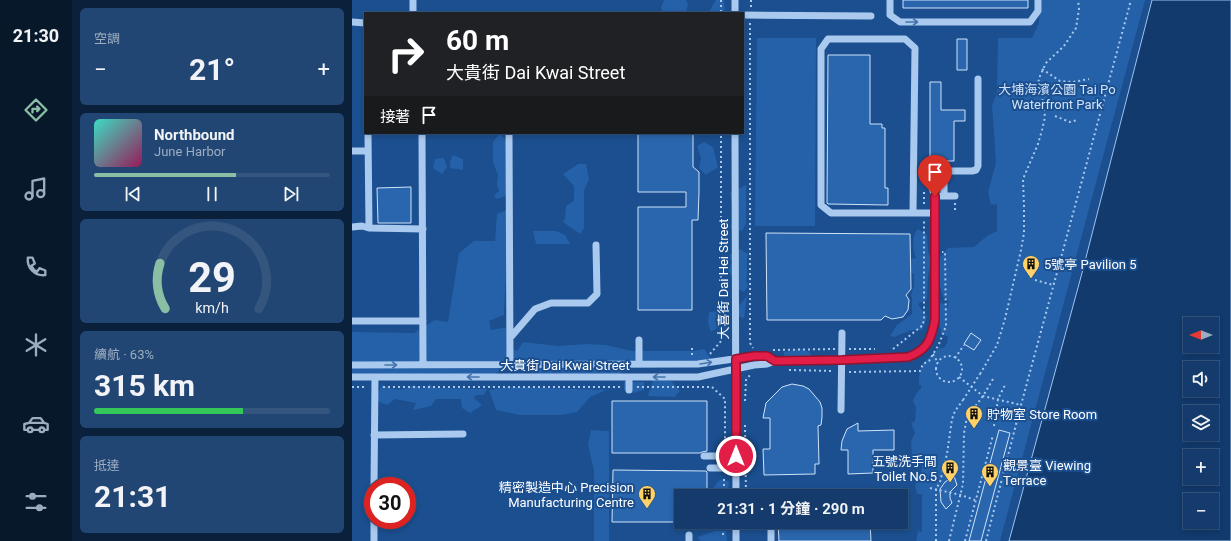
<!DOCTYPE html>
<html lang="zh-TW">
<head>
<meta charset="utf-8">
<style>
	body { margin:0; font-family:Roboto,"Noto Sans TC",sans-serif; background:#214673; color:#f1f3f6; height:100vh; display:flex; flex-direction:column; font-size:15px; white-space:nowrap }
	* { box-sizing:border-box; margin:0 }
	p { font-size:13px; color:#9dadc1 }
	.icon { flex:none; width:22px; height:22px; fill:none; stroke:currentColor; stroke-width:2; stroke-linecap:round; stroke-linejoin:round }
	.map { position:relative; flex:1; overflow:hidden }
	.drawer { display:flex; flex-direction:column; gap:8px; padding:8px; background:#0b203b; width:280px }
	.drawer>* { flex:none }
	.guide { position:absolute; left:12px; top:12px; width:380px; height:122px; border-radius:0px; box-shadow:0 2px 6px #0003,0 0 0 1px #33557e; background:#202124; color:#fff; overflow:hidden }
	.needle { width:26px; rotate:270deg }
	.controls { position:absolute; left:831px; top:317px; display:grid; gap:8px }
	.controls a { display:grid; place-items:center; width:36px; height:36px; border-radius:0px; background:#143b6b; box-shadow:0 2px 6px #0003,0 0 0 1px #33557e; font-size:20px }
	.speed { position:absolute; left:12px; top:477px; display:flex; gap:8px; font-size:20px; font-weight:700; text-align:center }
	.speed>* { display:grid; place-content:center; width:52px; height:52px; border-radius:50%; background:#143b6b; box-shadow:0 2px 6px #0003,0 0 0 1px #33557e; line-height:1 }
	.speed .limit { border:6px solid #d22; background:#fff; color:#111 }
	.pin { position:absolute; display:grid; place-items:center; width:34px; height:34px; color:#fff; margin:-41px -17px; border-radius:50% 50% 50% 0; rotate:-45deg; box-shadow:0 0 4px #0007 }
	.pin .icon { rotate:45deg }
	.me { position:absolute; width:44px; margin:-22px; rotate:0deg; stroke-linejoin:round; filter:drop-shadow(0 0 3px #0008) }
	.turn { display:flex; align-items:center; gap:14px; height:84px; padding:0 16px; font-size:18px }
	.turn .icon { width:52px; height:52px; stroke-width:2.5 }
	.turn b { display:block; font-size:28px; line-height:34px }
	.then { display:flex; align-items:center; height:38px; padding:0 16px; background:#0003; gap:8px; font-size:15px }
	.big { font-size:30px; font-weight:700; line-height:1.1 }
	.drawer .card { flex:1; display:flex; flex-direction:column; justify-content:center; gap:6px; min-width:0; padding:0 14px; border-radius:6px; background:#214673 }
	.drawer .dial { align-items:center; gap:0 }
	.dial svg { height:104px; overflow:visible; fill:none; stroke:#33557e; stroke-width:7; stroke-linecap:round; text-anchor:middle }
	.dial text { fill:#f1f3f6; stroke:none }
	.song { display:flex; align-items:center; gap:12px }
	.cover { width:48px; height:48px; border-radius:6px; background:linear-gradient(135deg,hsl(170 70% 55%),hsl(330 70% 35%)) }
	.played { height:4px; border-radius:2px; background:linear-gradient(90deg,#8abfa5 60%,#33557e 60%) }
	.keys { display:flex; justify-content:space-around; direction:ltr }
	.heat { display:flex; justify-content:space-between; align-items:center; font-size:22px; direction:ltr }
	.charge { height:6px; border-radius:3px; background:linear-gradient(90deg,#34c759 63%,#33557e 0) }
	.trip { position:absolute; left:322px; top:489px; width:234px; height:40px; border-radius:0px; background:#143b6b; box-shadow:0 2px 6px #0003,0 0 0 1px #33557e; font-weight:700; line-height:40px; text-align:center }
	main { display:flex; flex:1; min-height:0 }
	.tab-bar { display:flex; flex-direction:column; width:72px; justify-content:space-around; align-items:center; background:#08182b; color:#9dadc1 }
	.tab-bar .icon { width:28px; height:28px }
	.tab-bar .on { color:#8abfa5 }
	.tab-bar b { font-size:18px; color:#f1f3f6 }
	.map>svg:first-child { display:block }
	.green { fill:#2461a8 }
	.water { fill:#123a6d; stroke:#9cc4f0; fill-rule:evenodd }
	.building { fill:#2a66ad; stroke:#cfe3fa }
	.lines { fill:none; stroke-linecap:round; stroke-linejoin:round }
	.path { stroke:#a9c9ee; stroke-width:2; stroke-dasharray:2 3; stroke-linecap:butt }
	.minor { stroke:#a9c9ee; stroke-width:7 }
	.path-bridge { stroke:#a9c9ee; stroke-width:2; stroke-dasharray:2 3; stroke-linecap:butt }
	.oneway { stroke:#4674ac }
	.route-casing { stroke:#92132f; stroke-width:10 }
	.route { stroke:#e11d48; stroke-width:7 }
	.labels { text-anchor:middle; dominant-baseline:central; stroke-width:4; stroke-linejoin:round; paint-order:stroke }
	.park-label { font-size:13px; fill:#cfe3fa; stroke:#1b4f8f }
	.poi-label { font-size:13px; fill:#fff; stroke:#1b4f8f; text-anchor:start }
	.street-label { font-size:13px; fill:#fff; stroke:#1b4f8f }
</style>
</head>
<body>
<main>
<nav class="tab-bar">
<b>21:30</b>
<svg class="icon on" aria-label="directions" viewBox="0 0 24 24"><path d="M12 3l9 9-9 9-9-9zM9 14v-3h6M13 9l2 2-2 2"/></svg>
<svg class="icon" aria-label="music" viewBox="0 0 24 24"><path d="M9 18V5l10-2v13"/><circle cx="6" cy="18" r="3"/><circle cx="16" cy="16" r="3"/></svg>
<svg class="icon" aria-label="phone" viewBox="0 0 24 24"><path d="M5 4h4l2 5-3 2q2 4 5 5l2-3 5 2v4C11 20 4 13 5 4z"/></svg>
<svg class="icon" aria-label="climate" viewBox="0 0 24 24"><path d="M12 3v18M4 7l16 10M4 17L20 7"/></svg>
<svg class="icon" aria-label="car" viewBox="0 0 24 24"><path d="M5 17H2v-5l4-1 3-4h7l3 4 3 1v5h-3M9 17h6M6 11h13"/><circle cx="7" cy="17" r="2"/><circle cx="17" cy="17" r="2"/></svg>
<svg class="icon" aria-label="filters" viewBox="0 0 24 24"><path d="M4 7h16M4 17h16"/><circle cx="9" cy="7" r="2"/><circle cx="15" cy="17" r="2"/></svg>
</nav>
<section class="drawer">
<div class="card"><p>空調</p>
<div class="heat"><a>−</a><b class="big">21°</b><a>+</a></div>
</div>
<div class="card">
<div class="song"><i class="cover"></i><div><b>Northbound</b><p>June Harbor</p></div></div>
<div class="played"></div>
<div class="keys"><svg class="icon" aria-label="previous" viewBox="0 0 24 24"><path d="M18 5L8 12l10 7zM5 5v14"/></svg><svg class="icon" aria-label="pause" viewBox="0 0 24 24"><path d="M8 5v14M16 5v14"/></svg><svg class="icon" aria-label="next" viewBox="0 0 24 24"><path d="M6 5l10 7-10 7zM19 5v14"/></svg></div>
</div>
<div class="card dial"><svg viewBox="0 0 100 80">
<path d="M14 69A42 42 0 1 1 86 69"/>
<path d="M14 69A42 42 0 0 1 10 34" stroke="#8abfa5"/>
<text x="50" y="56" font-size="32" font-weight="700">29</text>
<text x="50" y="72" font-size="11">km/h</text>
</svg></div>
<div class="card"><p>續航 · 63%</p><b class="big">315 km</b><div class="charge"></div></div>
<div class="card"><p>抵達</p><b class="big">21:31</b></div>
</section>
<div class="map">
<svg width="879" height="541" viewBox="0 0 879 541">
	<rect width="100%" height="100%" fill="#1b4f8f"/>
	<path class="green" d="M312,0H334L336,4L334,13H311L309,7Z
		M364,0H372L373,13H356Z
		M688,0H793L648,541H564L566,531L570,532V494H565L563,485L570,469V457H560L559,442L563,433L559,423L563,421L564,407L561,401L564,394L569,388V385H567C566,380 568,371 570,365C571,363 583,352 586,349L590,350L585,347L592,348L595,343L596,337L589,333L586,314L589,302L596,307V300L591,297L589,289L578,269L596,248L622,247L635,236L645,231V204L639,205L636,192L644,163L640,105L645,93L646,38H680L687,23Z
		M405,38H464L463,226H403Z
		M148,133L156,143L155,196L144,199L142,195L147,191L145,185L146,175L141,162V142Z
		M352,142L361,147L366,167L354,175L347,168L349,158L345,146Z
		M101,155L111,159V170L98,168V162Z
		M92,158L95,167L90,174L81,168L83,159Z
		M226,164H234L237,179L232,191V228L228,234L211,222L213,218L214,206L222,201V186L211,174Z
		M394,185V224L390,231L378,228C383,218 380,204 378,193Z
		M157,209L152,315L137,321L139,330L156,327L158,348L165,351L171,342L206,346L235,344L254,345L280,351H341L352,349L361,361L281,365L266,375L185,377L167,362L157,363L137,379L0,376V332L62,333L83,320L96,322L107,253L122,241H143L145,214Z
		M566,229L575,235L576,251L579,260L576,276L575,299L566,304L575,317L570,330H560L542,337L538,336L545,325L560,314V299L559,295L562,286V274L555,272V260L564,258C561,250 559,236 566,229Z
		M181,231H204L213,235L218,244H184Z
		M388,249L396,254C394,261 395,265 395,272C395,278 393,280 396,286L392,292L381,287V277L375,272L380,262L376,256Z
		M395,296L392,318L379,315Z
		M372,310L373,323L359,332L356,323L357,312Z
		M448,349L458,352L460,361H450L442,366L432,362V352Z
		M301,380L319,381L328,391L322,397L296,396Z
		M272,382H292V390L281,393L272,390Z
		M78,384L81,388L135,389L132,395H124L122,398L130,405L118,413L110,408L109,399H84L79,406L61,410L64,403L43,399L35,405L25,401V395L30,385C40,390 51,392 61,385L72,389Z
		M160,387L254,390L238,397L225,412L209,415H167L144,410L137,390Z
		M239,430L257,431V541H242V471L236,445Z
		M368,480L377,481L376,494H368L361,490L364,484Z
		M363,531H374L375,541H348L346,537Z"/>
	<path class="water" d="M800,0H879V541H657L730,273ZM838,324H860V346H838ZM838,368H860V390H838ZM838,412H860V434H838ZM838,456H860V478H838ZM838,500H860V522H838Z"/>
	<path class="building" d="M551,0H676V8H551Z
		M605,39H615V70H605Z
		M476,55H518V124H530V128H533V188H536V205L476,204L475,203Z
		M578,82H589V110H613V121H602V161H578Z
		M286,133H341V167L347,172V192L346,220H340V310H286V207H334V192H286Z
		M576,161H586V172H579L576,167Z
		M59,187V223H26L25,188Z
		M414,233L558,234L559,289L554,295L557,300L556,310L551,317L540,319L533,316L529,320H415Z
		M619,333L629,340L622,350L612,344Z
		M440,384L451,386L457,389L468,402L470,408V417L469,425L466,426L467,464H463V474L412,475L411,449H418V418H411L414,403L430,387Z
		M260,401H355V451L350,452L348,453H260Z
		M506,423V431L542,430V450H521V473L496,474V450H489L490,441L495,429Z
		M647,430L658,433L629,541H617Z
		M261,470L354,471L355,472V496H329V522H260Z
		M602,476L605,485L598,492V498L600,503L594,509L589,502L588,489L593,482Z
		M426,522H518L519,541H427Z"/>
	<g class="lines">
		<path class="path" d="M369,0V13
			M399,7V0
			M398,23V343L401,348
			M690,69L708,81L721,82L737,79
			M744,103L750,105
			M703,116L718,122L726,120
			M572,192V205
			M603,203V212
			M683,280L701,285
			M340,348V356
			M497,349H523
			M541,349L571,325L572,317V220
			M421,350L483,349
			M358,354L369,341V133
			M581,354L586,363
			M584 369a13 13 0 1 1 26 0a13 13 0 1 1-26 0Z
			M603,358L612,345
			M437,370L482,371
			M497,372L568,371L571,364L577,361L587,344L594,326L593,252H590
			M628,374L645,345L653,319L669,250L672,233V206L671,179L686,144L690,130L693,117L691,102L686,83L688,76L694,63L712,46L724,28L727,9L726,0
			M607,377L631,396L669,405
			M0,387H15
			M31,387H269
			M285,387H360L373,399V448
			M393,401L394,380L398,375
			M393,425L394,496
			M642,426L646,399L653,385
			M578,488L609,495L623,500
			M372,496V476
			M395,522V528
			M371,535L372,522
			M584,541V489L588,482L595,454L600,419L603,411L611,400
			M597,541L611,484L612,433L615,417L631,396L641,379
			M613,541L641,435
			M634,541L669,405L779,0"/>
		<path class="minor" d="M61,0V13
			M383,0V13
			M538,0V15L548,22H678L686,11V0
			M391,15L519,16
			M0,22L13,23
			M16,133L17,228
			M70,133L71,365
			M157,133L158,364
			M383,133L384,496
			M0,151H16
			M589,196H603
			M592,196V171H620L624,170L626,166V79
			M561,213L563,48L553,39H476L469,49V205L479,213H583
			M0,227L10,226L17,228L71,229
			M0,321H71
			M158,338L183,309L199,303H236L245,294L244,245
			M287,364V340
			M0,365L346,364L403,356H415L423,361
			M0,377H346L402,365L415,364L423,361L490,360L556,357C576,350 579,340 583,320V196L573,171
			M277,377V390
			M489,410L490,333
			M22,435L111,434
			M352,456H384
			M358,468H384
			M22,486L23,377
			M419,496V492
			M22,520V541
			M384,522V541
			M337,541V535
			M419,541V522"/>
		<path class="path-bridge" d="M611,400L628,374"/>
	</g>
	<defs><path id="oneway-shaft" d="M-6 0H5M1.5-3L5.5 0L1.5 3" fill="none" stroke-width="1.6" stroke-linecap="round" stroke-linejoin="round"/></defs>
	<g class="oneway">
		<use href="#oneway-shaft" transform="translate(560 22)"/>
		<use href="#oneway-shaft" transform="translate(354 363) rotate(-9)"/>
		<use href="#oneway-shaft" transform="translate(39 365)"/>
		<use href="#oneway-shaft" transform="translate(121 377) rotate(180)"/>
		<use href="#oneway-shaft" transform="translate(307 377) rotate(180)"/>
	</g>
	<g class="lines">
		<defs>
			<path id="route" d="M384,456V359L402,356H415L423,361L490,360L556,357C576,350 579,339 583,320V196"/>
		</defs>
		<use href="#route" class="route-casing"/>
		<use href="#route" class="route"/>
	</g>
	<defs>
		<symbol id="building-pin" viewBox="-11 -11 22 30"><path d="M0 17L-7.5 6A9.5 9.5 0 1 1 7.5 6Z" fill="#ffd166" stroke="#1b4f8f"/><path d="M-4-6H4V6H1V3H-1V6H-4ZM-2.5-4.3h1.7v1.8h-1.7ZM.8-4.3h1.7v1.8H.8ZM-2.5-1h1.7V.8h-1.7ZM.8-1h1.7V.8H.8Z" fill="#111"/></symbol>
	</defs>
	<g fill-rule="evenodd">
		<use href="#building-pin" x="669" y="254" width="20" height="27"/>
		<use href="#building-pin" x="612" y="404" width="20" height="27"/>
		<use href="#building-pin" x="588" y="458" width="20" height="27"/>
		<use href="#building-pin" x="628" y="462" width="20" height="27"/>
		<use href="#building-pin" x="285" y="484" width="20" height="27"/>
	</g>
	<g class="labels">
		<g class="park-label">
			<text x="705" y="89">大埔海濱公園 Tai Po<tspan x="705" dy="15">Waterfront Park</tspan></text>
		</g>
		<g class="poi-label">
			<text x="692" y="264">5號亭 Pavilion 5</text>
			<text x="635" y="414">貯物室 Store Room</text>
			<text x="585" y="461" text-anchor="end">五號洗手間<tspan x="585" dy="15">Toilet No.5</tspan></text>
			<text x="651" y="465">觀景臺 Viewing<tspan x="651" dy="15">Terrace</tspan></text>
			<text x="282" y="487" text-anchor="end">精密製造中心 Precision<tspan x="282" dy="15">Manufacturing Centre</tspan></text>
		</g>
		<g class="street-label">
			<text transform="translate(371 279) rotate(-90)">大喜街 Dai Hei Street</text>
			<text x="213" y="365">大貴街 Dai Kwai Street</text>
		</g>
	</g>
</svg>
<div class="controls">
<a><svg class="needle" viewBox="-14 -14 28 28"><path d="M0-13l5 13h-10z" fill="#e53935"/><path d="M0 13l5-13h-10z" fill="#9dadc1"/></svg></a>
<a><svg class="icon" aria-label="sound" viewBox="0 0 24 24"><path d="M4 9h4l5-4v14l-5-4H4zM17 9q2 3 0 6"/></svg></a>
<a><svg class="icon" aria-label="layers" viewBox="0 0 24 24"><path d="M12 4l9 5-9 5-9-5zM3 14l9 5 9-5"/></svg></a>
<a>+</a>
<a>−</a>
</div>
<div class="speed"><div class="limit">30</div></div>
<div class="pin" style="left:583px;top:196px;background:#d93025"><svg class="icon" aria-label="arrive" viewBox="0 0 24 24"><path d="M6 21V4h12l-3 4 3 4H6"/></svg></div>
<svg class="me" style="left:384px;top:456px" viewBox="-20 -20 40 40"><circle r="17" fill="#e11d48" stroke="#fff" stroke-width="3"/><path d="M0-11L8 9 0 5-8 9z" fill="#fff"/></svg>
<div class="trip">21:31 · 1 分鐘 · 290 m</div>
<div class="guide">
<div class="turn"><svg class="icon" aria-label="right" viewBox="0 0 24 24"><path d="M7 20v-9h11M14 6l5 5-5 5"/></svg><div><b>60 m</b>大貴街 Dai Kwai Street</div></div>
<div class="then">接著<svg class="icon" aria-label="arrive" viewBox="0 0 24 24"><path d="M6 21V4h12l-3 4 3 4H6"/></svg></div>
</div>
</div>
</main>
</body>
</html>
